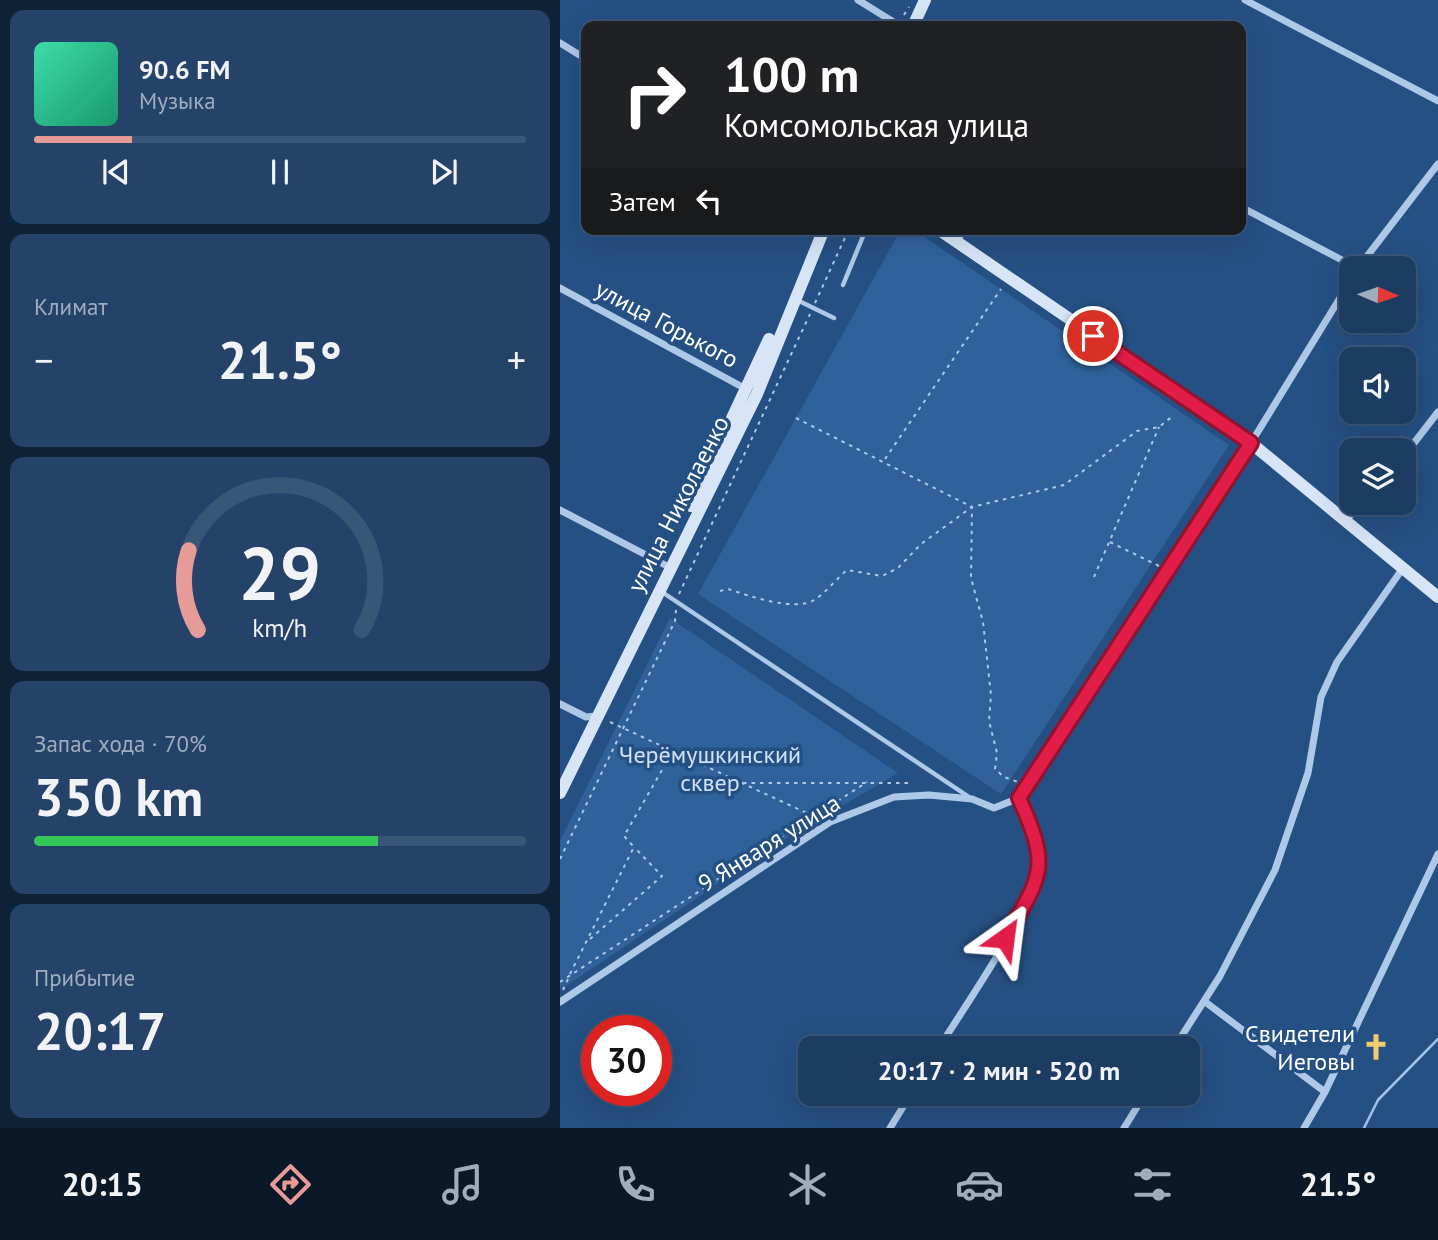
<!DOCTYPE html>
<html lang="ru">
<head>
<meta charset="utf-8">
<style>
	body { margin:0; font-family:"PT Sans",sans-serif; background:#254368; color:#f1f3f6; height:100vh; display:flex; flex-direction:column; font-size:26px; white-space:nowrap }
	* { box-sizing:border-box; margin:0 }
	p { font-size:23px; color:#a0adbe }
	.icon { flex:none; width:38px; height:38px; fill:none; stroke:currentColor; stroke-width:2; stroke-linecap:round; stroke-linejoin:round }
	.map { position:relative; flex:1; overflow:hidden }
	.sheet { display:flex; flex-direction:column; gap:10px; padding:10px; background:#0f2136; width:560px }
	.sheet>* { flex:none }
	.guide { position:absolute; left:21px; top:21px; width:665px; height:214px; border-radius:14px; box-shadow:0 7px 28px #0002,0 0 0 2px #3a5677; background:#202124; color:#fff; overflow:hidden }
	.needle { width:46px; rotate:92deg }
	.controls { position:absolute; left:779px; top:256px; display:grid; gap:14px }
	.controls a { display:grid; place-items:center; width:77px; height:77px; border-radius:14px; background:#1c3c62; box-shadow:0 7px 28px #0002,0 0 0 2px #3a5677; font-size:35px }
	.speed { position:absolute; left:21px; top:1015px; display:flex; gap:14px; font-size:35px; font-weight:700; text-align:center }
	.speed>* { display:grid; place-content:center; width:91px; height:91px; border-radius:50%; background:#1c3c62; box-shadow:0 7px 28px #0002,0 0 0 2px #3a5677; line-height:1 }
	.speed .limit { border:10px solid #d22; background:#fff; color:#111 }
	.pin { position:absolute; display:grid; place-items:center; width:60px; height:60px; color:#fff; margin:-30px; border:4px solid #fff; border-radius:50%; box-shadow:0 2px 7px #0007 }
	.me { position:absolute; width:77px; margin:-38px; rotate:31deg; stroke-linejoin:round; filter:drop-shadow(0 0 5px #0008) }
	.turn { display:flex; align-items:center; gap:24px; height:147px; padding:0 28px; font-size:32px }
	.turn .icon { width:91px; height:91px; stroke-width:2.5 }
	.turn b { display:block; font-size:49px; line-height:60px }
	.then { display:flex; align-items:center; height:66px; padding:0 28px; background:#0003; gap:14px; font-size:26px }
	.big { font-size:52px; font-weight:700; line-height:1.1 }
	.sheet .tile { flex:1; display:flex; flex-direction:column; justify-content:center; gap:10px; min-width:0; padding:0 24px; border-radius:14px; background:#254368 }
	.sheet .dial { align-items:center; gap:0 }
	.dial svg { height:182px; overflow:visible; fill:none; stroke:#3a5677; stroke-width:7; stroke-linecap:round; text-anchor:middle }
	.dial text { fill:#f1f3f6; stroke:none }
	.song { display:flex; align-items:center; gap:21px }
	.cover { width:84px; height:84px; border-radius:10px; background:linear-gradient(135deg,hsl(160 70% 55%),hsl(160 70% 35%)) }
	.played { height:7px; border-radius:4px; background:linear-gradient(90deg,#e69b98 20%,#3a5677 20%) }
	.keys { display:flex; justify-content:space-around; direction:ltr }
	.heat { display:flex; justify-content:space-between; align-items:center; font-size:38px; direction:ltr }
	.charge { height:10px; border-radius:5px; background:linear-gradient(90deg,#34c759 70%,#3a5677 0) }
	.trip { position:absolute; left:238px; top:1036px; width:402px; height:70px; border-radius:14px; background:#1c3c62; box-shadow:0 7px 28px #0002,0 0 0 2px #3a5677; font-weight:700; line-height:70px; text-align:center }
	.menu { display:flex; height:112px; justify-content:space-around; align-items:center; background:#0b1827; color:#a0adbe }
	.menu .icon { width:49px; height:49px }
	.menu .current { color:#e69b98 }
	.menu b { font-size:32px; color:#f1f3f6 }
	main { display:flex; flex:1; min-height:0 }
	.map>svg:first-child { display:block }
	.green { fill:#2f629b }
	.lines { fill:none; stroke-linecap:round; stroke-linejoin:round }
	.stream { stroke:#a2c4e8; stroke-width:2.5 }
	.path { stroke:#aec9e7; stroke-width:2; stroke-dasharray:3.5 5; stroke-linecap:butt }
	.lane { stroke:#aec9e7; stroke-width:4.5 }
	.street { stroke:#aec9e7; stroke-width:7 }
	.secondary { stroke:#d7e5f6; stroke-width:12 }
	.route-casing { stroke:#92132f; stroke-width:18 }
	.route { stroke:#e11d48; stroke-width:12 }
	.labels { text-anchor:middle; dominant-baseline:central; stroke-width:7; stroke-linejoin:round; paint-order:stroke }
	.street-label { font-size:24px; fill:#fff; stroke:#255083 }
	.park-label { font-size:24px; fill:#d1e2f6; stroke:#255083 }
	.poi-label { font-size:24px; fill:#fff; stroke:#255083; text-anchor:end }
</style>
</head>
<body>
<main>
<section class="sheet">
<div class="tile">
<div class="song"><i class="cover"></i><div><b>90.6 FM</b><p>Музыка</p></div></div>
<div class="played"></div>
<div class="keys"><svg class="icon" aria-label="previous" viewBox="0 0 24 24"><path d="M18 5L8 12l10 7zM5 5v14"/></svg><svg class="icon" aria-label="pause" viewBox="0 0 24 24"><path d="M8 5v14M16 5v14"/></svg><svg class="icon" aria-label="next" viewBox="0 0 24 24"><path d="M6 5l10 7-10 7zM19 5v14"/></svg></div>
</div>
<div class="tile"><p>Климат</p>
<div class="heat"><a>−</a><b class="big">21.5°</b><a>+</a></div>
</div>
<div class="tile dial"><svg viewBox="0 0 100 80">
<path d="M14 69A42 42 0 1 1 86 69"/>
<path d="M14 69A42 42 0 0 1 10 34" stroke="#e69b98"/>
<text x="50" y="56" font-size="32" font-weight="700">29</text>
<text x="50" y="72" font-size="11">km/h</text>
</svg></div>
<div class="tile"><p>Запас хода · 70%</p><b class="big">350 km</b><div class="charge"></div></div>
<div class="tile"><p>Прибытие</p><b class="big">20:17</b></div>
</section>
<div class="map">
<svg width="878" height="1128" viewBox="0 0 878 1128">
	<rect width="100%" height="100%" fill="#255083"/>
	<path class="green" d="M341,229H353L669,445L441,794L138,594Z
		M110,618L338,773L219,843L0,990V841Z"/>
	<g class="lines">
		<path class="stream" d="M804,1128L818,1100L878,1039"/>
		<path class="path" d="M344,15L349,7
			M255,303L289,229
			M236,418L412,507L411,578L423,622L431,695L429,721L437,753L435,769L444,777L458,782
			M325,459L441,289
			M550,542L601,567
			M534,577L599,427
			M160,591L168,589C189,596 236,612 254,600C266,593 276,579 287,570L322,576L338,568L361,544L412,507L504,485L577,431L599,427L614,415
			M119,594L250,314
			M50,722L251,815
			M183,783H351
			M0,859L115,621L116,610
			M30,939L102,876L75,848
			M10,974L74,847L64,836L113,751
			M0,982L307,782
			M3,990L8,979"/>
		<path class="lane" d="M399,240L406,229
			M283,285L306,229
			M237,300L274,318
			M102,592L409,797"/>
		<path class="street" d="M298,0L340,26
			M685,0L878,101
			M0,43L26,59
			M681,207L797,268
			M798,268L878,164
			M0,288L186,389
			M844,456L878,412
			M0,510L109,567
			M785,521L803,502
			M0,704L26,717L36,716
			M644,1001L765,1092
			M0,1002L270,822L334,797L369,795L412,799L434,808L459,798
			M379,1048C402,1010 477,903 480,864C482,841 468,818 459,798L691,443L791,280
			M614,1048L660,976L715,870L748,773L761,697L777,662L843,568
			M330,1128L351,1094
			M564,1128L585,1094
			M744,1128L765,1092L878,854"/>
		<path class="secondary" d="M353,26L365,0
			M378,229L691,443L878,597
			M131,506L209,339
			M0,793L197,394L264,229"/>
	</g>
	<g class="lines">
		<defs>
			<path id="route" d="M445,938C483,874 490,867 459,798L691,443L533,336"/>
		</defs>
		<use href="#route" class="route-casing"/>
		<use href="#route" class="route"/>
	</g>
	<defs>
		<symbol id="church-bare" viewBox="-9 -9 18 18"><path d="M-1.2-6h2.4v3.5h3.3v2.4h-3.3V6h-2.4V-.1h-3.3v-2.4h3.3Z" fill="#f1ca72" stroke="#255083" stroke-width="2.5" paint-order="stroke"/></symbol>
	</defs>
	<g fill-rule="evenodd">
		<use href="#church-bare" x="797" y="1028" width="38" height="38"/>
	</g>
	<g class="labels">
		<g class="street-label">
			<text transform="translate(107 324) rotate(28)">улица Горького</text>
			<text transform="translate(118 504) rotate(-63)">улица Николаенко</text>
			<text transform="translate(209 843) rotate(-32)">9 Января улица</text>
		</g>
		<g class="park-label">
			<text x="150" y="754">Черёмушкинский<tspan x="150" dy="28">сквер</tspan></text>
		</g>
		<g class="poi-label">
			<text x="795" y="1033">Свидетели<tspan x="795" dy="28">Иеговы</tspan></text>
		</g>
	</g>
</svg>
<div class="controls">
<a><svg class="needle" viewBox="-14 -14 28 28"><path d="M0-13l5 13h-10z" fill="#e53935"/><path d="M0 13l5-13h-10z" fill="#a0adbe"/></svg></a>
<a><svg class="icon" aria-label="sound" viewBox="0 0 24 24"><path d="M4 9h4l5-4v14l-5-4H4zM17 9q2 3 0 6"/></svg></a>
<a><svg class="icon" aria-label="layers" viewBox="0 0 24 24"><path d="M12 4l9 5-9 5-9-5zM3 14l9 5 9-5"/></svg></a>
</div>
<div class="speed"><div class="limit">30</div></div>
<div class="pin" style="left:533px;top:336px;background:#d93025"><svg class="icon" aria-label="arrive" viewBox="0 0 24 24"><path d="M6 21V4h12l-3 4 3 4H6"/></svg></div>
<svg class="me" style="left:445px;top:938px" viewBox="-20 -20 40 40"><path d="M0-17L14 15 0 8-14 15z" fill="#e11d48" stroke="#fff" stroke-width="4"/></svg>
<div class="trip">20:17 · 2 мин · 520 m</div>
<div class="guide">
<div class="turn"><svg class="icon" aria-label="right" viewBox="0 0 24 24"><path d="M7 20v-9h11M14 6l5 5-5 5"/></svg><div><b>100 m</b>Комсомольская улица</div></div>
<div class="then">Затем<svg class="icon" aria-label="left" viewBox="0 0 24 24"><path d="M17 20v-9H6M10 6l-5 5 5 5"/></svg></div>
</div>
</div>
</main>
<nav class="menu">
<b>20:15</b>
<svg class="icon current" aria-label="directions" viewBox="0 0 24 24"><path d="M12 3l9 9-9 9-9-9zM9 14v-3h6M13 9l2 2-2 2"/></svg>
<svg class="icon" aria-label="music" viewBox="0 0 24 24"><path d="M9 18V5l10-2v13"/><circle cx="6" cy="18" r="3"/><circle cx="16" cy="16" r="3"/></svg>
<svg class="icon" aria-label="phone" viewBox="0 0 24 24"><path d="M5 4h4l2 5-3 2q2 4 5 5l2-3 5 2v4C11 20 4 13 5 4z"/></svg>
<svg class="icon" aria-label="climate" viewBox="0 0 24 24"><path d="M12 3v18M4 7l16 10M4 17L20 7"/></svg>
<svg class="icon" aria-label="car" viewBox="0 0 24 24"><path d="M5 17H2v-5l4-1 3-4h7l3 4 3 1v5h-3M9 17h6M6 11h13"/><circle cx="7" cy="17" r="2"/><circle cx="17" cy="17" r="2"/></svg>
<svg class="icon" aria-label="filters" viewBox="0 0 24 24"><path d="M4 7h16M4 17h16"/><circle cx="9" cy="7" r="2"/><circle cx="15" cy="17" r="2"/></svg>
<b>21.5°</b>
</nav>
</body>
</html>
